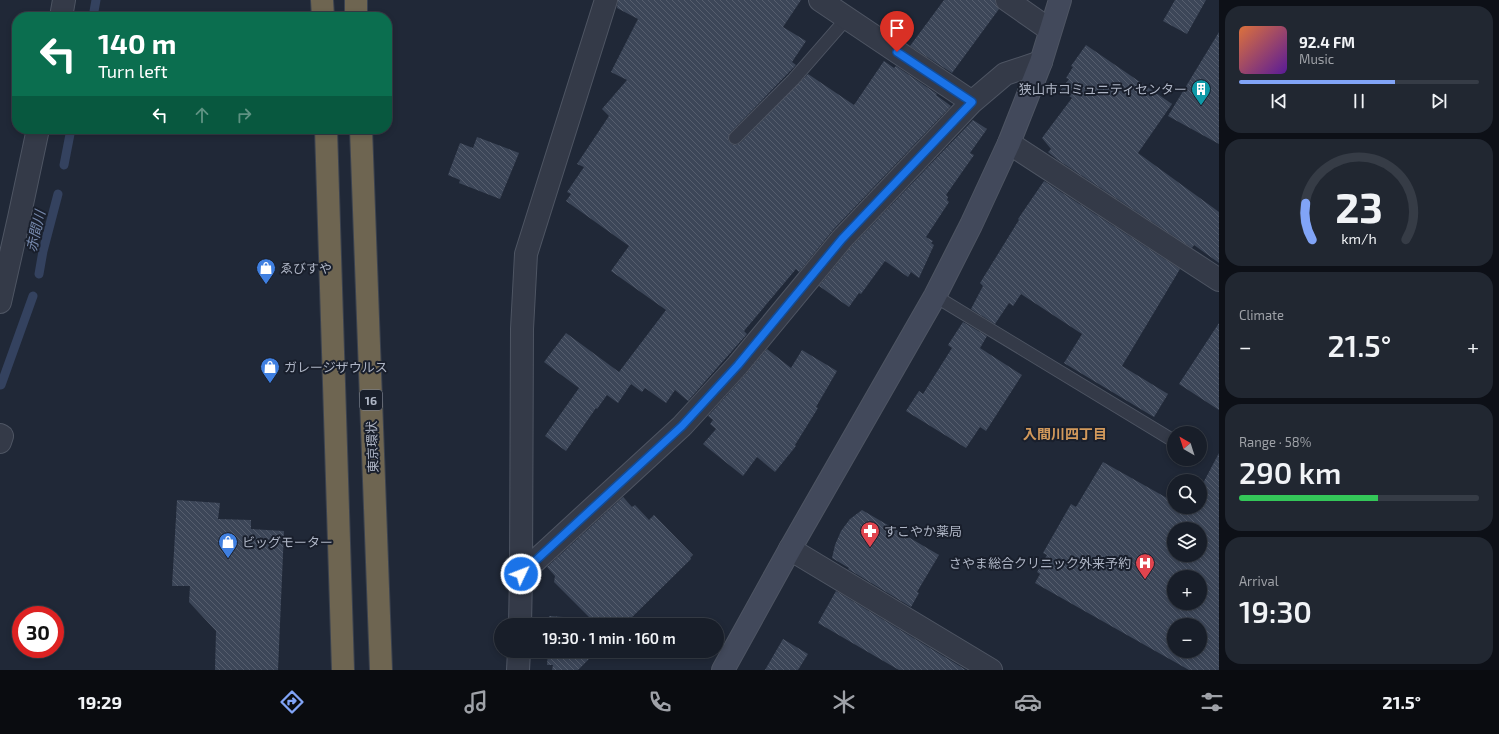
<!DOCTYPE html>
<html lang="en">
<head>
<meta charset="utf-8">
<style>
	body { margin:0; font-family:"Exo 2","Noto Sans JP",sans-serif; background:#212731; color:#f1f3f6; height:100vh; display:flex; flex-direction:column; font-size:15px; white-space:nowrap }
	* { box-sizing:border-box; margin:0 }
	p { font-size:13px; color:#9fa2a8 }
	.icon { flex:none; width:22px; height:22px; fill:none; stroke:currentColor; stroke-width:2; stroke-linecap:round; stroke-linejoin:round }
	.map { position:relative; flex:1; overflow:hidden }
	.sheet { display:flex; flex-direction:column; gap:6px; padding:6px; background:#0d1017; width:280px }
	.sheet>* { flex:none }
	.hud { position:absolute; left:12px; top:12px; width:380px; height:122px; border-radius:16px; box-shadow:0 2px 6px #0003,0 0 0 1px #363c46; background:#0b6e4f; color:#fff; overflow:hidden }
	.needle { width:26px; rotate:321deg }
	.buttons { position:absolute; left:1167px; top:426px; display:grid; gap:8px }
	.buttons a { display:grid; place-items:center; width:40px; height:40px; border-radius:50%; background:#181e29; box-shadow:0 2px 6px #0003,0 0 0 1px #363c46; font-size:20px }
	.speed { position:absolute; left:12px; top:606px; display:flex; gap:8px; font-size:20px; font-weight:700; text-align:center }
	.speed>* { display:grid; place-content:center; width:52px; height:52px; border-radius:50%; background:#181e29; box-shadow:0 2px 6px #0003,0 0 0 1px #363c46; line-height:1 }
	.speed .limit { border:6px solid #d22; background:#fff; color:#111 }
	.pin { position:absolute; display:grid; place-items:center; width:34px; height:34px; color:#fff; margin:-41px -17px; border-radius:50% 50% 50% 0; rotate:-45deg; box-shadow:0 0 4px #0007 }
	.pin .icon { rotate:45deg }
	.me { position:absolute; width:44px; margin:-22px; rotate:47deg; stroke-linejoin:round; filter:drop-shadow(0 0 3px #0008) }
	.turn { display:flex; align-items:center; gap:14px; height:84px; padding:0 20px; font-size:18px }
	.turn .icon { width:52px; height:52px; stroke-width:2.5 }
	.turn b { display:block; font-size:28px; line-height:34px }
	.lanes { display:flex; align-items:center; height:38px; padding:0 20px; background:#0003; justify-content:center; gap:20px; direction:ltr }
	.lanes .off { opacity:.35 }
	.big { font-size:30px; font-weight:600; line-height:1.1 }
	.sheet .widget { flex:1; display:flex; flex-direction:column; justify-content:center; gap:6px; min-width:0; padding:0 14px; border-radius:16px; background:#212731 }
	.sheet .dial { align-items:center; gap:0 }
	.dial svg { height:104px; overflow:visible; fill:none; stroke:#363c46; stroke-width:7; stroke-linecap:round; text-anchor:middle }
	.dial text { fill:#f1f3f6; stroke:none }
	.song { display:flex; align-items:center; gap:12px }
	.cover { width:48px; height:48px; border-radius:6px; background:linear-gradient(135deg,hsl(20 70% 55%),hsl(270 70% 35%)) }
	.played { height:4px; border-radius:2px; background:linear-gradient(90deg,#81a4f7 65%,#363c46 65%) }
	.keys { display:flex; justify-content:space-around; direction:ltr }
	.heat { display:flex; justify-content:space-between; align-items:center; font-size:22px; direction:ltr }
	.charge { height:6px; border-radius:3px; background:linear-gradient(90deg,#34c759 58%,#363c46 0) }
	.trip { position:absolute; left:494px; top:618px; width:230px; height:40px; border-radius:20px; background:#181e29; box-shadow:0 2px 6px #0003,0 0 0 1px #363c46; font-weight:600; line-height:40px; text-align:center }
	.dock { display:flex; height:64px; justify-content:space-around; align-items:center; background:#0a0c10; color:#9fa2a8 }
	.dock .icon { width:28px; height:28px }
	.dock .active { color:#81a4f7 }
	.dock b { font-size:18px; color:#f1f3f6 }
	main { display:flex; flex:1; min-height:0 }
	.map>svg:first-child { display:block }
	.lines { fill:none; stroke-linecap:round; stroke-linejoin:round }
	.stream { stroke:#34425f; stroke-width:9 }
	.building { fill:url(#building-back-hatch); fill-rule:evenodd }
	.lane-casing { stroke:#4e5563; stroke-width:14 }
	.street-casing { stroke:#4e5563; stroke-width:24 }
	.secondary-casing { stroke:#4e5563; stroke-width:24 }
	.highway-casing { stroke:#3b424f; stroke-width:24 }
	.lane { stroke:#343a48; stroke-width:12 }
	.street { stroke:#343a48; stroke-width:22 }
	.secondary { stroke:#42495b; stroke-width:22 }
	.highway { stroke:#6e6551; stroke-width:22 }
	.route-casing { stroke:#114b97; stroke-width:10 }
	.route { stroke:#1a73e8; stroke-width:7 }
	.labels { text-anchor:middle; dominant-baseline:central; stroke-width:4; stroke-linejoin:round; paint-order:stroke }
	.shield { fill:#191f2c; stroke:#818897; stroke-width:1 }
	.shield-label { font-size:12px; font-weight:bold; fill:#aeb5c5 }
	.poi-label { font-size:13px; fill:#aeb5c5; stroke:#191f2c; text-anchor:start }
	.street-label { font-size:13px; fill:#aeb5c5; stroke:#191f2c }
	.water-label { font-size:14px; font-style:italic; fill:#7689ad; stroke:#191f2c }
	.neighbourhood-label { font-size:14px; font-weight:bold; fill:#d2995b; stroke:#191f2c }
</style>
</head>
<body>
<main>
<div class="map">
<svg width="1219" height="670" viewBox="0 0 1219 670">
	<defs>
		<pattern id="building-back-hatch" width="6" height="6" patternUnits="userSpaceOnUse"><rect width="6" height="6" fill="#3c4658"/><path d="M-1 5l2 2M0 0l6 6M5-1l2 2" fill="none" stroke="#565e6e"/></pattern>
	</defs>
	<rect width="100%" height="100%" fill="#202837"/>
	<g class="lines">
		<path class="stream" d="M93,17L96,0
			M64,165L71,129
			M39,274L43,251L58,194
			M1,385L33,296"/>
	</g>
	<path class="building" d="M618,0H801L783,27L806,41L792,62L796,65L730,133L728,140L733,145H737L740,143L808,74L854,105L884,61L894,68L896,66L937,94L936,95L951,106L833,230L799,272L796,269L744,331L747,334L688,401L675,390L666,403L645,388L642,392L631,384L618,403L607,395L597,409L596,408L566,451L545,436L579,388L544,362L566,333L619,372L666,310L611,271L629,246L566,201L571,194L567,192L584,167L577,164L609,116L602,109L627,80L611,72L638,19L617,8Z
		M944,0H995L996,5L999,9L952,73L910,46Z
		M1175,0H1206L1187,34L1163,21Z
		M1219,32V144L1168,116Z
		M1086,45L1172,104L1138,153L1219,212V263L1194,245L1192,248L1058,160L1048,152L1051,149L1042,138L1072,98L1061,90L1069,79L1066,78L1073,67L1071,66Z
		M973,120L987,129L970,153L974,155L946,195L948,197L947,200L949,202L926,237L933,241L931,243L934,245L919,278L911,272L908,277L885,261L861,294L859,293L849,307L819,286L851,247Z
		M477,137L519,153L500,199L459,183L460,180L448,175L460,143L473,148Z
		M1044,181L1180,269L1122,366L1168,394L1154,417L1064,363L1082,334L1021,294L1013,306L1009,303L995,324L971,309L983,286L980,283L1019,220L1018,219Z
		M963,322L987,336L980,348L1022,375L986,431L980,427L966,448L906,411L919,391L923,394L952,348L948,345Z
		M1219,323V410L1179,384Z
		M767,349L791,368L802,350L837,371L816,407L818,408L795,445L796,446L775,472L757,457L743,476L703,444L716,429L710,424L713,420L708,416L747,373Z
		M1219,453V670H1189L1035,583L1040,574L1037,572L1047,555L1043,553L1071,504L1076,507L1103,462L1174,502V507H1183L1189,510L1191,507H1200V489ZM1174,529H1200V555H1174ZM1174,577H1200V603H1174ZM1174,625H1200V651H1174Z
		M623,497L632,507L635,505L649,520L654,515L693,555L690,558L691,559L624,625H549V616L591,619L554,582L555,576L547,567Z
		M177,500L220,503L218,519L251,520V529L284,531L278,670H215L216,631L189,602L190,586H172Z
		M862,510L939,555L917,592L919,593L911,607L848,569L849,568L832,558L835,545L841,531L850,519Z
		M836,591L953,662L966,670H899L818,623Z
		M783,639L808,654L798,670H765Z
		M548,651H597L578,670H552L553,665H547Z"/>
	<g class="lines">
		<defs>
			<path id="lane" d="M735,138L793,80L847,18
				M935,296L1174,441"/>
			<path id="street" d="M820,0L972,102
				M1007,0L1050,30
				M61,17L64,0
				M1009,143L1219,280
				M0,302L19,218L38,129
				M0,435L2,436L0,442
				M790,549L991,670
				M521,574L682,426L738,365L842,239L972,102L1005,74L1041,62
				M520,625L521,574L522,329L526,254L606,0
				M518,670L519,651"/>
			<path id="secondary" d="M723,670L790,549L935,296L971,225L1009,143L1041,62L1060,0"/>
			<path id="highway" d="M322,0L323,17
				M356,0V17
				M326,129L343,670
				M361,129L381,670"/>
		</defs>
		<use href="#lane" class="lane-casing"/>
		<use href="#street" class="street-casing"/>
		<use href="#secondary" class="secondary-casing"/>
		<use href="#highway" class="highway-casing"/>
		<use href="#lane" class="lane"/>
		<use href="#street" class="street"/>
		<use href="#secondary" class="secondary"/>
		<use href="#highway" class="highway"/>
	</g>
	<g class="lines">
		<defs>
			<path id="route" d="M521,574L682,426L738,365L842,239L972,102L897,52"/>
		</defs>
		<use href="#route" class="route-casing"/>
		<use href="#route" class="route"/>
	</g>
	<defs>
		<symbol id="building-pin" viewBox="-11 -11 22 30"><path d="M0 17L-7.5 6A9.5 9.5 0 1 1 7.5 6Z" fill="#0f9aa8" stroke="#191f2c"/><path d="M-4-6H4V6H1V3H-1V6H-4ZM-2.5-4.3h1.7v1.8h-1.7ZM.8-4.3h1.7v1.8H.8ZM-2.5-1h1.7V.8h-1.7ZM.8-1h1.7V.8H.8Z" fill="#fff"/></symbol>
		<symbol id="shop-pin" viewBox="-11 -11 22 30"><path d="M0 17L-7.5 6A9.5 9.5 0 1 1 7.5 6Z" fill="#3f7fe0" stroke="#191f2c"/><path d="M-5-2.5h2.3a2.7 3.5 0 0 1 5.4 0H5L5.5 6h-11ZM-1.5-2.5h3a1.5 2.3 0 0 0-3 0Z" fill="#fff"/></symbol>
		<symbol id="pharmacy-pin" viewBox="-11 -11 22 30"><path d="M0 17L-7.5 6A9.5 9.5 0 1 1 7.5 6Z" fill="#e0444e" stroke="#191f2c"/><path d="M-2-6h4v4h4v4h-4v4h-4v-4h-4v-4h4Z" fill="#fff"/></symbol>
		<symbol id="hospital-pin" viewBox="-11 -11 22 30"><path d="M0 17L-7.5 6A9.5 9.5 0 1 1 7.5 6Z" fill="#e0444e" stroke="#191f2c"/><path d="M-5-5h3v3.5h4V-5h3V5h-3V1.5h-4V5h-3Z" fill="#fff"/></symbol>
	</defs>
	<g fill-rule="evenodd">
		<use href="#building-pin" x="1190" y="78" width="22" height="30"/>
		<use href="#shop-pin" x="255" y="257" width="22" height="30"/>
		<use href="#shop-pin" x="259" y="356" width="22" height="30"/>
		<use href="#pharmacy-pin" x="859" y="520" width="22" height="30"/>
		<use href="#shop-pin" x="217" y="531" width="22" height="30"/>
		<use href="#hospital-pin" x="1134" y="552" width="22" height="30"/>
	</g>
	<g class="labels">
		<rect class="shield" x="360" y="390" width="22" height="20" rx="3"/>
		<g class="shield-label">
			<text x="371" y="400">16</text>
		</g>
		<g class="poi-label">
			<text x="1187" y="89" text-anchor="end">狭山市コミュニティセンター</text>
			<text x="280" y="268">ゑびすや</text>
			<text x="284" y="367">ガレージザウルス</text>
			<text x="884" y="531">すこやか薬局</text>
			<text x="242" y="542">ビッグモーター</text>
			<text x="1131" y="563" text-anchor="end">さやま総合クリニック外来予約</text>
		</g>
		<g class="street-label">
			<text transform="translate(372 447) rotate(-92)">東京環状</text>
		</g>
		<g class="water-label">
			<text transform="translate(35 231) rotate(-77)">赤間川</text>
		</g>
		<g class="neighbourhood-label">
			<text x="1065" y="433">入間川四丁目</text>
		</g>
	</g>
</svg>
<div class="buttons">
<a><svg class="needle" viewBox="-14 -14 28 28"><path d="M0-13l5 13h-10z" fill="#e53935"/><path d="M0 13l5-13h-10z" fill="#9fa2a8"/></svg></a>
<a><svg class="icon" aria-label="search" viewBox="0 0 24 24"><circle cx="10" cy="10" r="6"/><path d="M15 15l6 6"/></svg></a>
<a><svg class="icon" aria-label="layers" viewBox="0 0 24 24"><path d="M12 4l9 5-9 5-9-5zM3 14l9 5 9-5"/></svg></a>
<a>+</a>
<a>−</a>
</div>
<div class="speed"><div class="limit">30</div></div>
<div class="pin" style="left:897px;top:52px;background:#d93025"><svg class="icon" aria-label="arrive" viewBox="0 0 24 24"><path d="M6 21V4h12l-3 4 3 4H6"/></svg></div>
<svg class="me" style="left:521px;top:574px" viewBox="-20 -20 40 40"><circle r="17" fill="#1a73e8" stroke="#fff" stroke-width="3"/><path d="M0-11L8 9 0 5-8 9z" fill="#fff"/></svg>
<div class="trip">19:30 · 1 min · 160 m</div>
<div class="hud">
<div class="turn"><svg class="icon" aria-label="left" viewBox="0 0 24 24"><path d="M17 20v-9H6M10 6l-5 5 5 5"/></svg><div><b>140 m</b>Turn left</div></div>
<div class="lanes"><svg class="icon" aria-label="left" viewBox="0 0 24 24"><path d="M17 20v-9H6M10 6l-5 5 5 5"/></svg><svg class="icon off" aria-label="ahead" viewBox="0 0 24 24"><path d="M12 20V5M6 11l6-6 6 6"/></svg><svg class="icon off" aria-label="right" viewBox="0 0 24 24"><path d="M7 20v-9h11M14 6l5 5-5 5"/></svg></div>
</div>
</div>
<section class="sheet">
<div class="widget">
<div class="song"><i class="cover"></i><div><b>92.4 FM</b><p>Music</p></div></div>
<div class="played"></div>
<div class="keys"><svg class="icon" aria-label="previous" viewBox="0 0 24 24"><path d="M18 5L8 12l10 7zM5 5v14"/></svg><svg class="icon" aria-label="pause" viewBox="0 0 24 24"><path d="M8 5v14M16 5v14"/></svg><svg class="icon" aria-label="next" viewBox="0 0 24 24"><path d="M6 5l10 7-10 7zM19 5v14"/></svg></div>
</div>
<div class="widget dial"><svg viewBox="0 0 100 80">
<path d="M14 69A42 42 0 1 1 86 69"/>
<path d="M14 69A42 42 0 0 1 9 41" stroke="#81a4f7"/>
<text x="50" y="56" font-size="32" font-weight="700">23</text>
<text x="50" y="72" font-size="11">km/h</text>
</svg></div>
<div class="widget"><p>Climate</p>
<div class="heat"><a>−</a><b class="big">21.5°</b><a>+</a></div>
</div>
<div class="widget"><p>Range · 58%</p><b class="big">290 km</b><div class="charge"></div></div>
<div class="widget"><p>Arrival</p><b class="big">19:30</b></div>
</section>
</main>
<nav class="dock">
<b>19:29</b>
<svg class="icon active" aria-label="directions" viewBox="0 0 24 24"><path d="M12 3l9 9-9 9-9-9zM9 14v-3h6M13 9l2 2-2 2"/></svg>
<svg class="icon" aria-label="music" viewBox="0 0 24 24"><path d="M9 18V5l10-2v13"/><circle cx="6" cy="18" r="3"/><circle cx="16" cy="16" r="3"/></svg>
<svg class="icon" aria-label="phone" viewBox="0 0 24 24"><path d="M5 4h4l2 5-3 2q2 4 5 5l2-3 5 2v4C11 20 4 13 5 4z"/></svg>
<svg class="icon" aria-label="climate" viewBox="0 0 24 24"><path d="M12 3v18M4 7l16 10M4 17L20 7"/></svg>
<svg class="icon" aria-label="car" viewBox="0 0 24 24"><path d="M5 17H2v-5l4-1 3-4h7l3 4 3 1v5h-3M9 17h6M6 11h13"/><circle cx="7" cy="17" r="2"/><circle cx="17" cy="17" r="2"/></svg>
<svg class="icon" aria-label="filters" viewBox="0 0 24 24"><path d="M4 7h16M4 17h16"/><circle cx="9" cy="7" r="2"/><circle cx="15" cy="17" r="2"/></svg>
<b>21.5°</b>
</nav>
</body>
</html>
